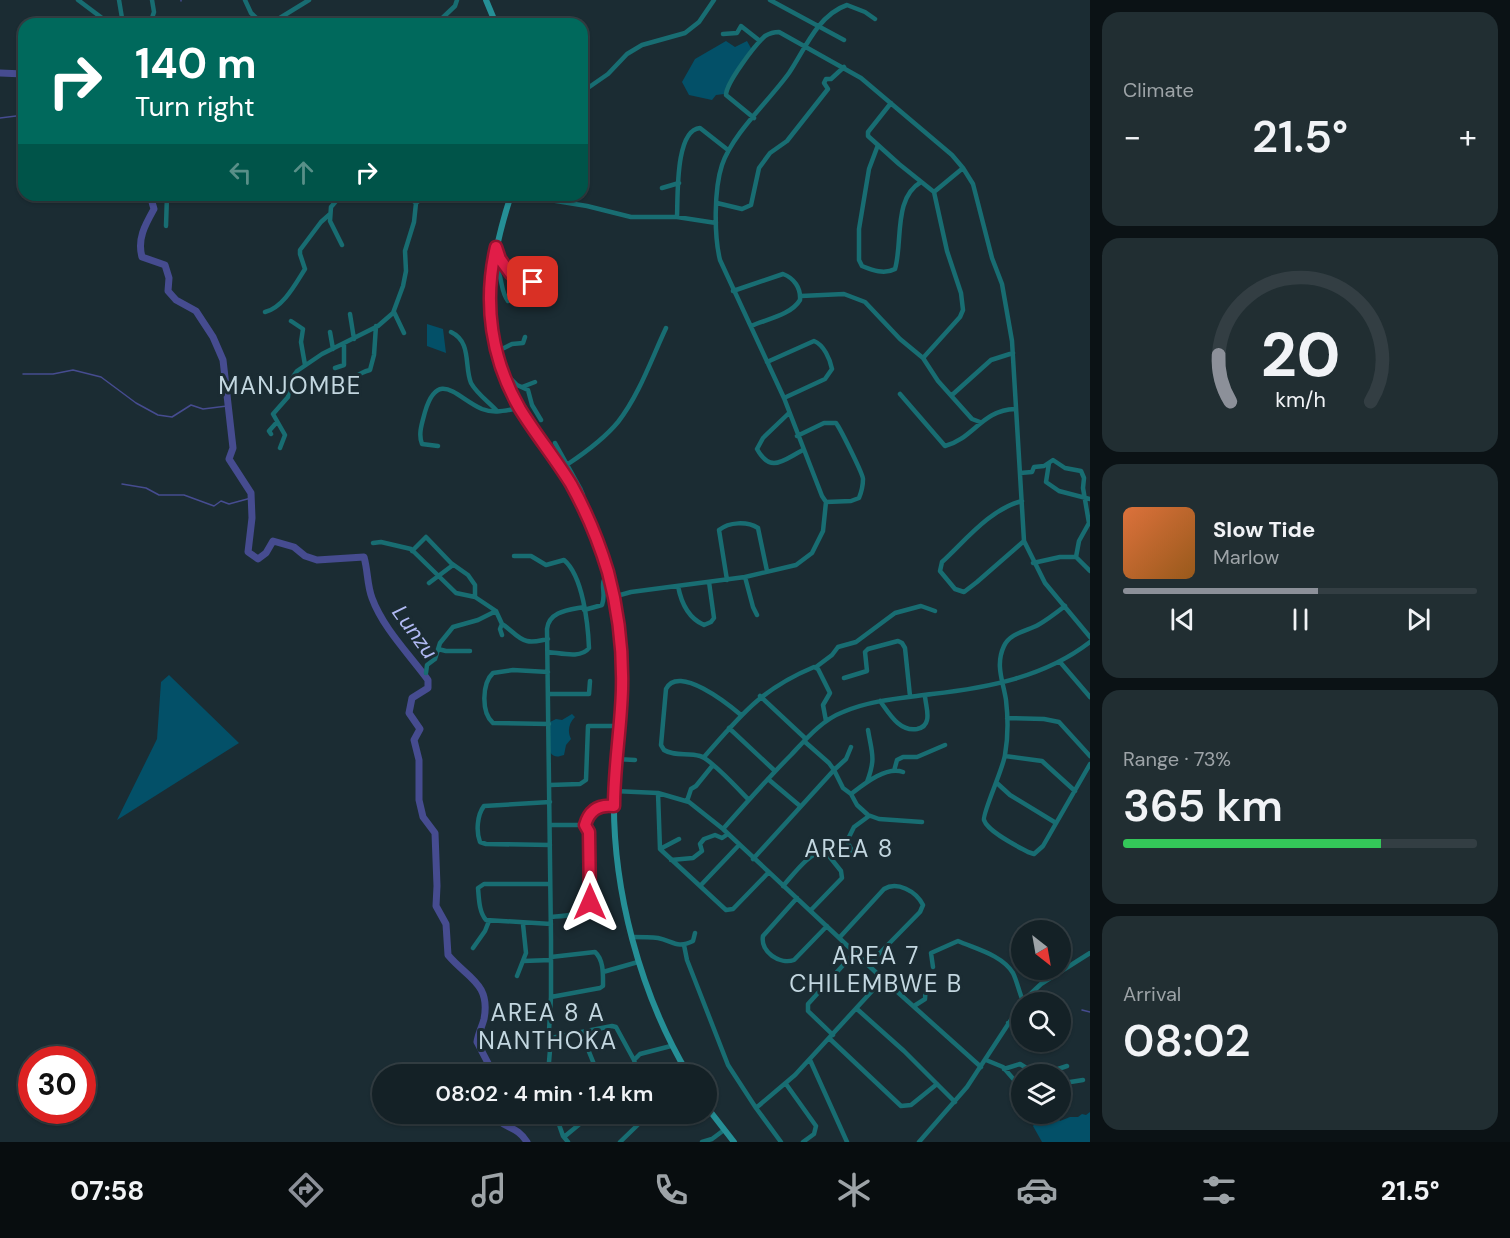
<!DOCTYPE html>
<html lang="en">
<head>
<meta charset="utf-8">
<style>
	body { margin:0; font-family:"DM Sans",sans-serif; background:#212e32; color:#f1f3f6; height:100vh; display:flex; flex-direction:column; font-size:22px; white-space:nowrap }
	* { box-sizing:border-box; margin:0 }
	p { font-size:20px; color:#9da3a7 }
	.icon { flex:none; width:33px; height:33px; fill:none; stroke:currentColor; stroke-width:2; stroke-linecap:round; stroke-linejoin:round }
	.map { position:relative; flex:1; overflow:hidden }
	.drawer { display:flex; flex-direction:column; gap:12px; padding:12px; background:#0b1215; width:420px }
	.drawer>* { flex:none }
	.banner { position:absolute; left:18px; top:18px; width:570px; height:183px; border-radius:18px; box-shadow:0 2px 4px #0004,0 0 0 2px #333e43; background:#00695c; color:#fff; overflow:hidden }
	.needle { width:39px; rotate:149deg }
	.fabs { position:absolute; left:1011px; top:920px; display:grid; gap:12px }
	.fabs a { display:grid; place-items:center; width:60px; height:60px; border-radius:50%; background:#142126; box-shadow:0 2px 4px #0004,0 0 0 2px #333e43; font-size:30px }
	.speed { position:absolute; left:18px; top:1046px; display:flex; gap:12px; font-size:30px; font-weight:700; text-align:center }
	.speed>* { display:grid; place-content:center; width:78px; height:78px; border-radius:50%; background:#142126; box-shadow:0 2px 4px #0004,0 0 0 2px #333e43; line-height:1 }
	.speed .limit { border:9px solid #d22; background:#fff; color:#111 }
	.pin { position:absolute; display:grid; place-items:center; width:51px; height:51px; color:#fff; margin:-26px; border-radius:12px; box-shadow:0 3px 9px #0006 }
	.me { position:absolute; width:66px; margin:-33px; rotate:0deg; stroke-linejoin:round; filter:drop-shadow(0 0 4px #0008) }
	.turn { display:flex; align-items:center; gap:21px; height:126px; padding:0 18px; font-size:27px }
	.turn .icon { width:78px; height:78px; stroke-width:2.5 }
	.turn b { display:block; font-size:42px; line-height:51px }
	.lanes { display:flex; align-items:center; height:57px; padding:0 18px; background:#0003; justify-content:center; gap:30px; direction:ltr }
	.lanes .off { opacity:.35 }
	.big { font-size:45px; font-weight:600; line-height:1.1 }
	.drawer .tile { flex:1; display:flex; flex-direction:column; justify-content:center; gap:9px; min-width:0; padding:0 21px; border-radius:18px; background:#212e32 }
	.drawer .dial { align-items:center; gap:0 }
	.dial svg { height:156px; overflow:visible; fill:none; stroke:#333e43; stroke-width:7; stroke-linecap:round; text-anchor:middle }
	.dial text { fill:#f1f3f6; stroke:none }
	.song { display:flex; align-items:center; gap:18px }
	.cover { width:72px; height:72px; border-radius:9px; background:linear-gradient(135deg,hsl(20 70% 55%),hsl(30 70% 35%)) }
	.played { height:6px; border-radius:3px; background:linear-gradient(90deg,#8c9099 55%,#333e43 55%) }
	.keys { display:flex; justify-content:space-around; direction:ltr }
	.heat { display:flex; justify-content:space-between; align-items:center; font-size:33px; direction:ltr }
	.charge { height:9px; border-radius:4px; background:linear-gradient(90deg,#34c759 73%,#333e43 0) }
	.trip { position:absolute; left:372px; top:1064px; width:345px; height:60px; border-radius:30px; background:#142126; box-shadow:0 2px 4px #0004,0 0 0 2px #333e43; font-weight:600; line-height:60px; text-align:center }
	.dock { display:flex; height:96px; justify-content:space-around; align-items:center; background:#080d0f; color:#9da3a7 }
	.dock .icon { width:42px; height:42px }
	.dock .on { color:#8c9099 }
	.dock b { font-size:27px; color:#f1f3f6 }
	main { display:flex; flex:1; min-height:0 }
	.map>svg:first-child { display:block }
	.green { fill:#035068 }
	.lines { fill:none; stroke-linecap:round; stroke-linejoin:round }
	.stream { stroke:#464c90; stroke-width:1.5 }
	.river { stroke:#464c90; stroke-width:7 }
	.minor { stroke:#186d72; stroke-width:4.5 }
	.secondary { stroke:#258f96; stroke-width:6 }
	.route-casing { stroke:#92132f; stroke-width:15 }
	.route { stroke:#e11d48; stroke-width:10 }
	.labels { text-anchor:middle; dominant-baseline:central; stroke-width:6; stroke-linejoin:round; paint-order:stroke }
	.water-label { font-size:22px; font-style:italic; fill:#b1baf4; stroke:#1b2c33 }
	.quarter-label { font-size:24px; letter-spacing:1.5px; fill:#c3d7e0; stroke:#1b2c33 }
</style>
</head>
<body>
<main>
<div class="map">
<svg width="1090" height="1142" viewBox="0 0 1090 1142">
	<rect width="100%" height="100%" fill="#1b2c33"/>
	<path class="green" d="M726,41L735,47L747,41L752,50L729,81L724,94L716,95L712,100L689,95L682,82L695,59Z
		M427,324L443,329L446,353L427,346Z
		M169,675L239,743L117,820L157,739L161,682Z
		M572,714L575,717C569,723 567,731 571,739L566,745L564,755C558,757 554,758 550,752V722L556,719L562,720Z
		M1090,1112V1142H1042L1033,1126L1040,1117L1056,1116L1060,1121L1070,1117H1078L1082,1114L1086,1115Z"/>
	<g class="lines">
		<path class="stream" d="M181,0V1
			M0,118L24,115
			M23,374H53L73,370L101,377L136,403L158,415L172,417L191,405L203,409L227,406
			M122,484L146,488L159,495H184L214,506L221,501L229,504L251,498
			M1082,1010L1090,1012"/>
		<path class="river" d="M0,73L24,74
			M150,195L154,209C145,225 137,239 142,257L165,265L169,278L168,291L176,300L196,311L213,337L223,360L233,448L229,459L251,493L252,518L248,552L258,559L266,553L273,541L294,547L305,556L317,560L364,557C368,571 367,585 372,598C383,628 409,654 428,680V688L412,698L409,713L420,729L414,740L419,760V800L423,817L435,833L437,886
			M437,886L436,906L446,924L448,955C467,978 491,983 484,1019C482,1027 478,1034 477,1042L489,1065L490,1074
			M493,1113C503,1130 516,1124 527,1142"/>
		<path class="minor" d="M78,0L110,24
			M119,0L123,24
			M245,0L251,13L263,24
			M770,0L844,40
			M150,24L154,12L152,0
			M270,24L309,0
			M436,24L455,6L457,0
			M723,34L737,33L741,26L760,41
			M582,92L608,74L627,54L642,45L685,33L699,22L714,0
			M891,103L868,132V136L899,164L934,192L947,251L961,293L963,310L960,317L923,358
			M754,118L726,95C726,83 755,45 765,36C770,33 773,32 779,32L861,78L952,155L963,168L973,184L992,258L1002,284L1012,341L1024,541L1045,583L1090,637
			M878,145L869,169L859,229V260L862,266C872,270 884,275 895,269C903,242 893,198 921,182
			M662,188L679,183
			M934,192L963,168
			M320,195L334,202
			M405,195L416,203L427,195
			M519,195L587,206L631,217H677L716,223
			M717,203L742,209L751,205L759,168L770,153L787,141L828,89L824,83L826,79H831L844,67
			M677,217C678,197 675,130 700,128L728,150
			M166,226L167,195
			M342,245L330,221L331,207L337,200L356,195
			M496,249L511,274C532,280 531,277 542,298
			M493,265C504,274 499,290 508,301L548,284
			M733,291L783,274C794,278 801,288 800,300C791,315 767,319 751,326
			M801,296L844,294L865,302L900,339L923,358L938,381L972,419L980,422
			M265,312C283,308 296,283 305,269L300,254V250L321,222L330,214
			M394,312L404,333
			M350,314L354,339
			M291,321L303,329L301,342L305,365
			M330,332L333,349
			M451,332C472,342 464,366 471,383C477,394 489,402 497,411
			M499,360L502,349L512,344L523,343L525,337
			M767,362L814,341C824,345 830,359 832,369L825,379L784,398
			M335,368L344,365V345
			M503,371L517,385L528,390L532,405L541,420
			M522,387L535,382
			M343,392C349,381 358,373 370,370L374,355L376,326
			M900,394L945,446C973,439 982,410 1015,409
			M952,395L991,360L1013,353
			M788,414L763,438L757,449C771,474 783,460 803,450
			M271,434L269,431L277,422
			M797,436L824,423H836C840,428 863,474 863,479C863,485 861,493 859,498L851,501L826,502
			M555,443L580,488L583,495L579,500
			M438,446L422,444C418,434 422,423 425,412C438,368 457,398 482,409C495,414 507,410 520,408
			M280,448L285,435L273,414L288,397L290,381L297,371L322,354L378,326L393,313L403,286L406,271L405,251L414,222L416,203
			M1049,463L1046,482L1059,491L1090,499
			M568,464C586,452 604,439 618,422C639,395 651,360 666,328
			M1020,473L1032,472L1034,467L1044,466L1053,460L1065,468L1081,471L1084,478L1083,488L1089,523L1079,541L1076,557
			M1022,501C990,509 965,541 942,562L940,571L955,589L964,592L977,582L1024,541
			M373,543L381,542L411,549L456,593L475,597L496,611L502,624C511,629 517,639 527,641C534,643 541,640 548,639
			M412,551L426,537L451,563L468,575L475,585V597
			M514,556H531L546,565L564,560C583,576 588,624 589,648C581,659 561,653 548,652
			M1033,563L1060,557H1076L1090,571
			M745,577L753,607L757,615
			M727,580L719,530C729,522 747,521 758,528L767,571
			M429,583L453,565
			M678,586C681,602 688,618 704,625L711,622L714,618L709,582
			M613,597L631,592L745,577L796,565L812,553L823,531L826,502L822,496L784,398L720,260C714,236 714,189 722,165C733,133 769,101 789,73C799,58 807,41 818,27C826,17 835,9 847,5L865,12L875,19
			M1065,606C1056,613 1047,620 1038,625C1027,631 1010,633 1004,646C995,665 1003,681 1006,700C1008,717 1008,738 1005,755C1003,769 982,814 984,820C988,832 1017,846 1028,852L1034,854L1043,846L1090,764
			M584,610L602,605C607,592 598,585 608,572
			M502,624L500,629L502,635
			M438,649L446,651H470
			M1060,662L1090,697
			M816,667L832,655L838,647L856,642L895,613L921,606L935,611
			M548,672L513,670L493,673C482,683 481,713 493,723L549,724
			M426,673L427,665L435,659L440,643L453,627L478,620L496,611
			M844,678L867,671L865,652L868,649L898,641L902,643L905,648L910,696
			M548,694H589L590,681
			M760,696L806,739
			M880,701C889,713 899,732 917,729C922,728 926,725 927,720C929,713 925,702 925,695
			M741,715C728,704 678,664 666,689L661,745L664,750C675,757 688,752 700,756C711,759 739,790 749,800
			M1007,718L1044,719L1059,722L1090,756
			M729,728L775,771
			M851,747L846,759L834,770L843,788L851,794L857,805L868,815L879,819L922,822
			M1005,756L1042,761L1075,791
			M704,757C741,715 761,689 814,667L818,669L830,693L823,705L826,721
			M616,759L635,760
			M894,771L897,760L903,757H917L945,745
			M768,779L800,806
			M867,782C876,758 872,754 868,730
			M998,784L1010,795L1056,823
			M550,785L580,784L586,780L588,726H619
			M614,791L658,793L689,802L723,829L883,979L981,1067
			M658,793L660,849L726,910L733,909L768,873
			M851,794C864,784 886,766 903,772
			M687,801L691,789L696,786L713,765
			M550,802L484,806C477,815 476,832 480,842L486,844L550,845
			M550,825H585L587,828C590,839 593,902 587,908C579,916 561,916 551,917
			M585,825C589,811 598,804 614,806
			M723,829C745,804 767,779 791,755C806,739 822,720 843,712C871,700 902,698 932,694C987,688 1045,677 1090,642
			M660,849L679,839
			M853,853L847,841L854,827L869,816
			M753,859L834,770L829,763L804,741
			M671,860L693,858L702,851L700,844L704,839L715,835L722,838L728,834
			M550,884H484L478,888C479,899 479,912 486,920L551,924
			M701,885L739,845
			M783,886C793,875 810,851 825,851L841,871L842,878L811,910
			M797,898L763,936C760,952 780,965 794,960L827,926
			M632,937C641,937 649,937 658,938C673,941 677,949 693,941L695,933
			M840,937L884,889C897,881 916,891 923,905L920,912L869,964
			M684,945L687,960L728,1065L756,1108L781,1142
			M473,948L485,931L489,921
			M551,957L595,952C604,960 603,975 603,986L600,988L551,997
			M523,961L551,960
			M933,967L931,953L958,941C976,949 1002,955 1013,973C1017,981 1019,992 1023,1001
			M603,972L638,962
			M517,976L526,953L523,924
			M1022,1002L1041,984L1090,953
			M914,1006L925,999L926,982
			M857,1009L904,1051L955,1102
			M1008,1023L1022,1024
			M581,1032L598,1074
			M833,1035L808,1011V1004L855,952
			M551,1038L612,1026L616,1027L634,1060L638,1074
			M830,1039L901,1106L911,1105L937,1084
			M634,1060L640,1054L671,1046
			M810,1060L847,1142
			M986,1060L1003,1067L1022,1089
			M1004,1069L1020,1064L1028,1069L1045,1070H1055L1067,1066
			M548,1074L551,1038L549,1031L551,997V939L547,629C549,611 569,610 584,607
			M786,1084L816,1126L814,1134L803,1142
			M1060,1093L1064,1083L1083,1080
			M756,1108L795,1075L883,979
			M555,1113L563,1136L568,1142
			M564,1137L593,1113
			M620,1142L650,1113
			M702,1142L712,1139L724,1130
			M919,1142L967,1087L1022,1003"/>
		<path class="secondary" d="M486,0L496,24
			M511,195C491,257 479,319 506,381C519,412 541,439 560,467C581,499 598,536 608,573C618,610 623,649 622,688C622,723 615,759 614,794C612,889 640,993 688,1074
			M706,1106L734,1142"/>
	</g>
	<g class="lines">
		<defs>
			<path id="route" d="M533,282L524,276L511,274L500,259L496,247C483,303 491,359 520,409C536,435 555,458 571,484C586,511 599,542 608,572C618,609 623,650 622,689C621,728 614,767 614,806C598,804 589,811 585,825L589,832L590,902"/>
		</defs>
		<use href="#route" class="route-casing"/>
		<use href="#route" class="route"/>
	</g>
	<g class="labels">
		<g class="water-label">
			<text transform="translate(415 632) rotate(54)">Lunzu</text>
		</g>
		<g class="quarter-label">
			<text x="290" y="385">MANJOMBE</text>
			<text x="849" y="848">AREA 8</text>
			<text x="876" y="955">AREA 7<tspan x="876" dy="28">CHILEMBWE B</tspan></text>
			<text x="548" y="1012">AREA 8 A<tspan x="548" dy="28">NANTHOKA</tspan></text>
		</g>
	</g>
</svg>
<div class="fabs">
<a><svg class="needle" viewBox="-14 -14 28 28"><path d="M0-13l5 13h-10z" fill="#e53935"/><path d="M0 13l5-13h-10z" fill="#9da3a7"/></svg></a>
<a><svg class="icon" aria-label="search" viewBox="0 0 24 24"><circle cx="10" cy="10" r="6"/><path d="M15 15l6 6"/></svg></a>
<a><svg class="icon" aria-label="layers" viewBox="0 0 24 24"><path d="M12 4l9 5-9 5-9-5zM3 14l9 5 9-5"/></svg></a>
</div>
<div class="speed"><div class="limit">30</div></div>
<div class="pin" style="left:533px;top:282px;background:#d93025"><svg class="icon" aria-label="arrive" viewBox="0 0 24 24"><path d="M6 21V4h12l-3 4 3 4H6"/></svg></div>
<svg class="me" style="left:590px;top:902px" viewBox="-20 -20 40 40"><path d="M0-17L14 15 0 8-14 15z" fill="#e11d48" stroke="#fff" stroke-width="4"/></svg>
<div class="trip">08:02 · 4 min · 1.4 km</div>
<div class="banner">
<div class="turn"><svg class="icon" aria-label="right" viewBox="0 0 24 24"><path d="M7 20v-9h11M14 6l5 5-5 5"/></svg><div><b>140 m</b>Turn right</div></div>
<div class="lanes"><svg class="icon off" aria-label="left" viewBox="0 0 24 24"><path d="M17 20v-9H6M10 6l-5 5 5 5"/></svg><svg class="icon off" aria-label="ahead" viewBox="0 0 24 24"><path d="M12 20V5M6 11l6-6 6 6"/></svg><svg class="icon" aria-label="right" viewBox="0 0 24 24"><path d="M7 20v-9h11M14 6l5 5-5 5"/></svg></div>
</div>
</div>
<section class="drawer">
<div class="tile"><p>Climate</p>
<div class="heat"><a>−</a><b class="big">21.5°</b><a>+</a></div>
</div>
<div class="tile dial"><svg viewBox="0 0 100 80">
<path d="M14 69A42 42 0 1 1 86 69"/>
<path d="M14 69A42 42 0 0 1 8 45" stroke="#8c9099"/>
<text x="50" y="56" font-size="32" font-weight="700">20</text>
<text x="50" y="72" font-size="11">km/h</text>
</svg></div>
<div class="tile">
<div class="song"><i class="cover"></i><div><b>Slow Tide</b><p>Marlow</p></div></div>
<div class="played"></div>
<div class="keys"><svg class="icon" aria-label="previous" viewBox="0 0 24 24"><path d="M18 5L8 12l10 7zM5 5v14"/></svg><svg class="icon" aria-label="pause" viewBox="0 0 24 24"><path d="M8 5v14M16 5v14"/></svg><svg class="icon" aria-label="next" viewBox="0 0 24 24"><path d="M6 5l10 7-10 7zM19 5v14"/></svg></div>
</div>
<div class="tile"><p>Range · 73%</p><b class="big">365 km</b><div class="charge"></div></div>
<div class="tile"><p>Arrival</p><b class="big">08:02</b></div>
</section>
</main>
<nav class="dock">
<b>07:58</b>
<svg class="icon on" aria-label="directions" viewBox="0 0 24 24"><path d="M12 3l9 9-9 9-9-9zM9 14v-3h6M13 9l2 2-2 2"/></svg>
<svg class="icon" aria-label="music" viewBox="0 0 24 24"><path d="M9 18V5l10-2v13"/><circle cx="6" cy="18" r="3"/><circle cx="16" cy="16" r="3"/></svg>
<svg class="icon" aria-label="phone" viewBox="0 0 24 24"><path d="M5 4h4l2 5-3 2q2 4 5 5l2-3 5 2v4C11 20 4 13 5 4z"/></svg>
<svg class="icon" aria-label="climate" viewBox="0 0 24 24"><path d="M12 3v18M4 7l16 10M4 17L20 7"/></svg>
<svg class="icon" aria-label="car" viewBox="0 0 24 24"><path d="M5 17H2v-5l4-1 3-4h7l3 4 3 1v5h-3M9 17h6M6 11h13"/><circle cx="7" cy="17" r="2"/><circle cx="17" cy="17" r="2"/></svg>
<svg class="icon" aria-label="filters" viewBox="0 0 24 24"><path d="M4 7h16M4 17h16"/><circle cx="9" cy="7" r="2"/><circle cx="15" cy="17" r="2"/></svg>
<b>21.5°</b>
</nav>
</body>
</html>
